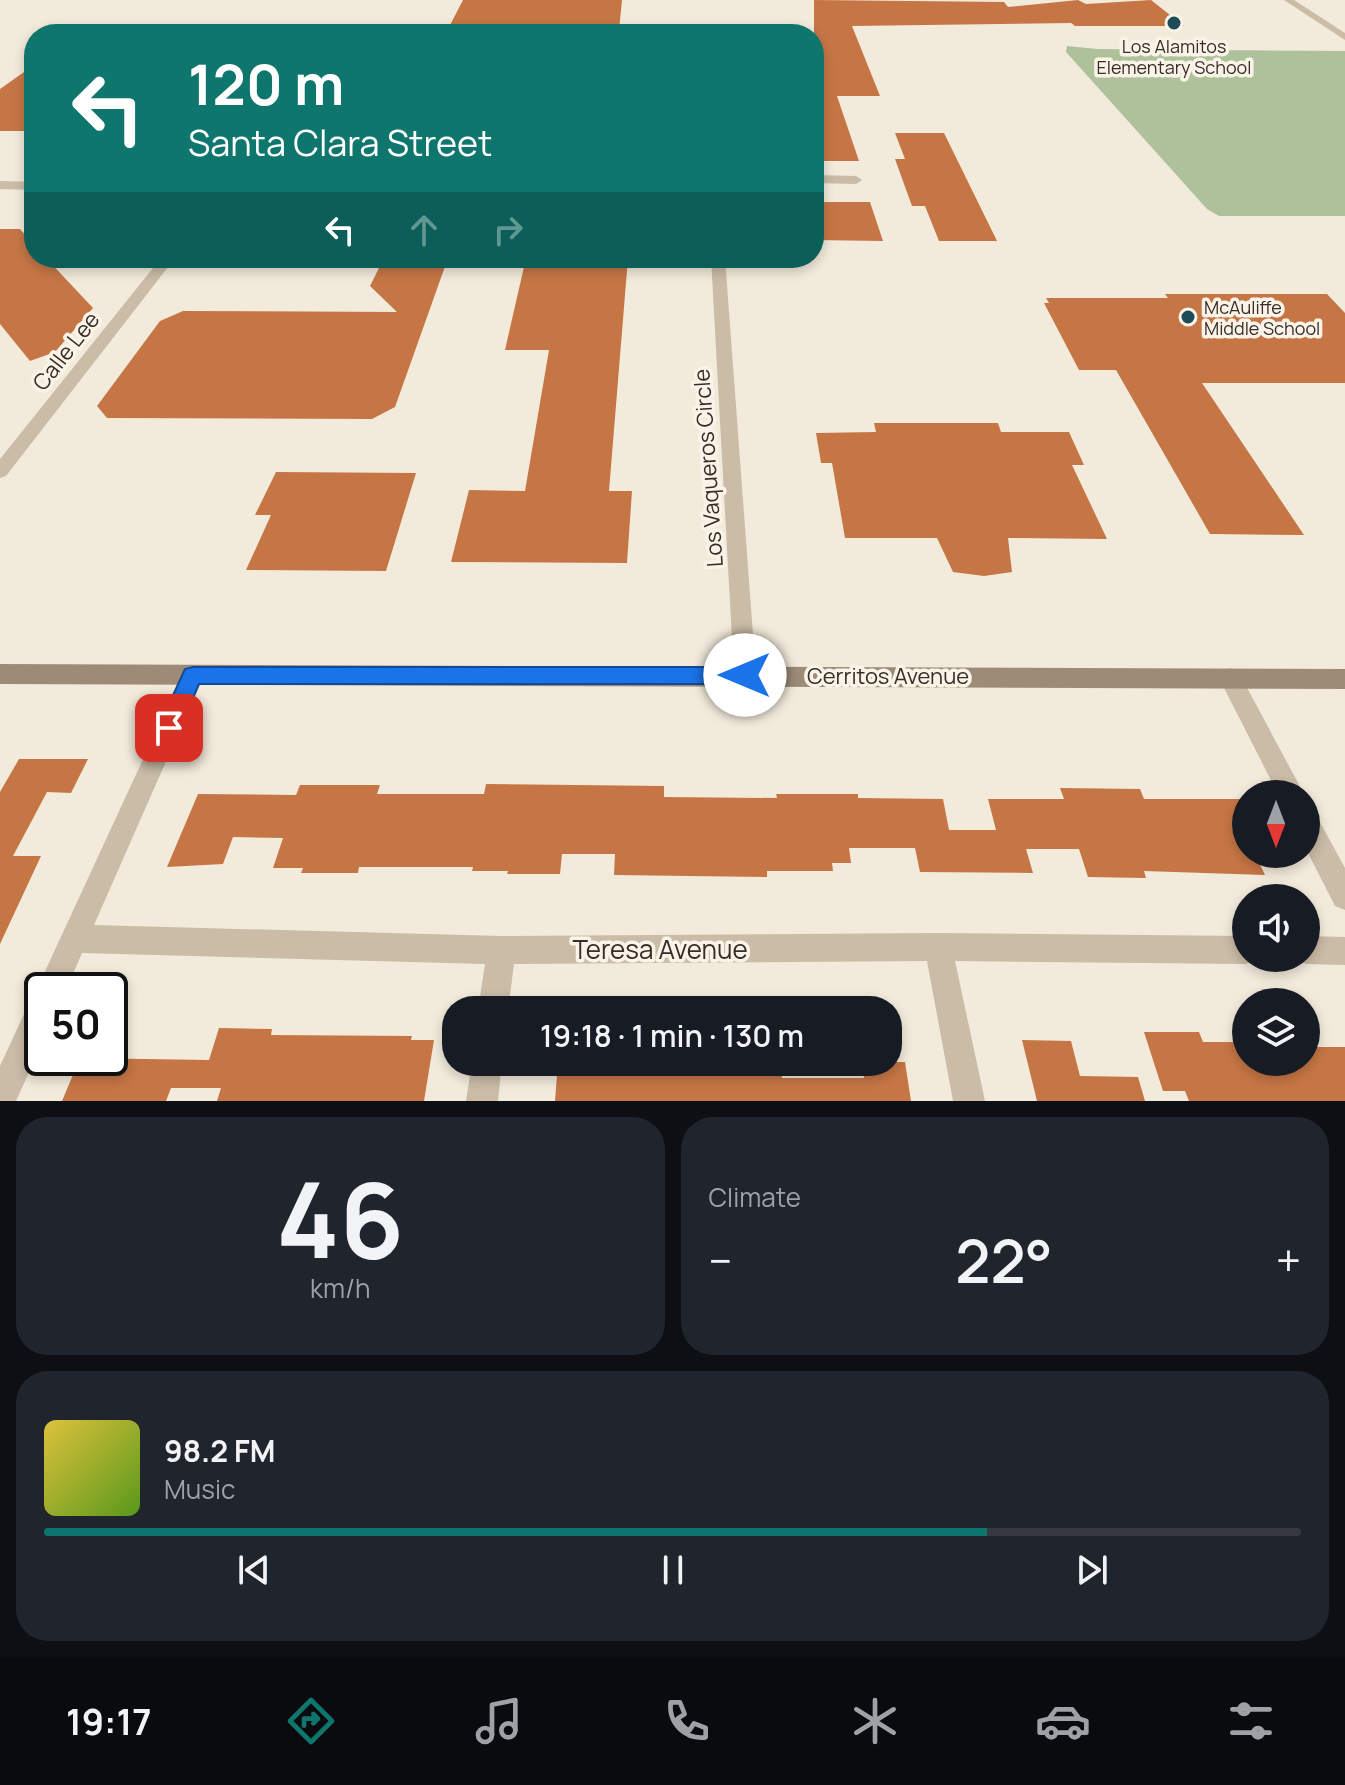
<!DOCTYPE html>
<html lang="en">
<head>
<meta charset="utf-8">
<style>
	body { margin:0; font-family:Manrope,sans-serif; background:#20242c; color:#f1f3f6; height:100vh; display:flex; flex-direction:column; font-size:30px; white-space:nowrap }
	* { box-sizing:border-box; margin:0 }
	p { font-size:26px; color:#9ea1a6 }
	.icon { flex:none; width:44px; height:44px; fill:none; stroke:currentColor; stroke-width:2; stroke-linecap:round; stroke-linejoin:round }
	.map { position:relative; height:1101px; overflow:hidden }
	.panel { display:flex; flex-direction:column; gap:16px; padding:16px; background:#0d0f14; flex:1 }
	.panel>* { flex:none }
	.banner { position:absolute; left:24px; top:24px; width:800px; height:244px; border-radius:32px; box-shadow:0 4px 12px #0003; background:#0f766e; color:#fff; overflow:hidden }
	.needle { width:52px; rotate:180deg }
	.buttons { position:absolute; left:1232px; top:780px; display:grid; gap:16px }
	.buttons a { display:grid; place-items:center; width:88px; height:88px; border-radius:50%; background:#171b24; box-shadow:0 4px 12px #0003; font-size:40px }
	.speed { position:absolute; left:24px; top:972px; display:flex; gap:16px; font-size:40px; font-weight:700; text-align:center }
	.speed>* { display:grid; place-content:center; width:104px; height:104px; border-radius:50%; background:#171b24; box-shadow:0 4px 12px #0003; line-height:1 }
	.speed .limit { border:4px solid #111; border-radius:12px; background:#fff; color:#111 }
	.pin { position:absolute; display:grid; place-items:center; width:68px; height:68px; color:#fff; margin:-34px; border-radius:16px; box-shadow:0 4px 12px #0006 }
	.me { position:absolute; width:88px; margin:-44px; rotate:270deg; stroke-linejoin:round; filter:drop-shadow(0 0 6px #0008) }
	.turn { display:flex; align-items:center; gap:28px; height:168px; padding:0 32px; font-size:36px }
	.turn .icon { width:104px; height:104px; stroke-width:2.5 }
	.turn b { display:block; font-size:56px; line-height:68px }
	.lanes { display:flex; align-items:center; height:76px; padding:0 32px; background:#0003; justify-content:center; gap:40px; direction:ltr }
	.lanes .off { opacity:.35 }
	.big { font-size:60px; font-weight:600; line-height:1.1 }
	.panel .tile { flex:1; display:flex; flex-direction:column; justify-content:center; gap:12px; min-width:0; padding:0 28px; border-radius:32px; background:#20242c }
	.panel .dial { align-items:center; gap:0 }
	.dial b { font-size:104px; line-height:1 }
	.song { display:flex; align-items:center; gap:24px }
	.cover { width:96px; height:96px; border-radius:12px; background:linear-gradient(135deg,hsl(50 70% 55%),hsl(90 70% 35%)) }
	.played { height:8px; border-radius:4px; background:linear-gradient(90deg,#0f766e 75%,#363941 75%) }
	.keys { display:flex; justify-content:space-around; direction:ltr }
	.heat { display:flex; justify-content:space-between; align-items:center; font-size:44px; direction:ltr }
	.panel .tiles { flex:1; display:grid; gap:16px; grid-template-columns:1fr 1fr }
	.tile:last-child { grid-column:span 2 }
	.trip { position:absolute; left:442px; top:996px; width:460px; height:80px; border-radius:32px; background:#171b24; box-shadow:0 4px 12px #0003; font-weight:600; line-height:80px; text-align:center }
	.menu { display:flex; height:128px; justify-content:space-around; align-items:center; background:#090b0e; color:#9ea1a6 }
	.menu .icon { width:56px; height:56px }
	.menu .selected { color:#0f766e }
	.menu b { font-size:36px; color:#f1f3f6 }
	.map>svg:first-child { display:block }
	.green { fill:#afc19b }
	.building { fill:#c67645 }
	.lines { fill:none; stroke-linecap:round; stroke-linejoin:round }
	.minor { fill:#cabca7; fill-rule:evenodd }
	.tertiary { fill:#cabca7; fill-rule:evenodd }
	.secondary { fill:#9d8b78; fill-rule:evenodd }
	.route { fill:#1a73e8; stroke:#114b97; stroke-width:2 }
	.poi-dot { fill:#1d4b58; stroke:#f9f4e7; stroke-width:3 }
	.labels { text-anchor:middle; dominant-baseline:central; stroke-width:7; stroke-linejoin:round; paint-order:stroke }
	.far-poi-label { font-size:18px; fill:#362e27; stroke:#f9f4e7 }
	.street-label { font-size:22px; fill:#362e27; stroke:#f9f4e7 }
	.near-street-label { font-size:26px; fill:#362e27; stroke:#f9f4e7 }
</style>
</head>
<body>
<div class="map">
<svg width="1345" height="1101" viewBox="0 0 1345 1101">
	<rect width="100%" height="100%" fill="#f2eadb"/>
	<path class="green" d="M1067,46L1097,49L1345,51V216H1219L1207,209L1066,52Z"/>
	<path class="building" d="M463,0H622L619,31H447Z
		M814,0L1004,2L1008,7L1078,0L1086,4L1151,0L1184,26H1075L1071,23L852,26L880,96H837L859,161H814Z
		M34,65V131H0V89Z
		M895,133H944L997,241H939L925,206H912L895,159H905Z
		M814,202H870L883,241L814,240Z
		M0,229H20L34,245V258H46L93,308L55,352L30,361L0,324Z
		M384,258H448L395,407L372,419L107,418L97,406L160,321L183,311L397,312L370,286Z
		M526,258H628L609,491H632L627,563L451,562L469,490L525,491L549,350H505Z
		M1165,294H1327L1345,313V383H1202L1304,535L1210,534L1116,370H1079L1044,303H1049L1046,298H1168Z
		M874,423H998L1001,432H1069L1084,465H1072L1107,539L1008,538L1012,572L984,576L953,572L937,538H845L832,463H821L816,433L876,432Z
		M276,472L416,473L386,571L246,570L271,515H255Z
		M19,759H88L71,793L47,792L13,856H41L0,944V792Z
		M486,784L664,786V797L777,798L776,794H858V798L943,799L949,830H996L988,799H1064L1060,788L1140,789L1144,799H1246V854H1255L1265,875L1144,871L1146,878L1088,877L1079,849H1026L1033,873L920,872L915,848H849L851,863H832L833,871H767V877L614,875L615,854H562L560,874H507L508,871H472L473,867H359L358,873H301L303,868H273L283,838L233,837L223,864L167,867L198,794L296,795L300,785H380L377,794H484Z
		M219,1028L272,1029L271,1035L412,1036L411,1040H434L424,1101H217L221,1088H171L166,1101H62L80,1058L209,1060Z
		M1144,1032H1199L1203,1042H1246V1062H1306V1047H1345V1101H1189L1185,1091H1163Z
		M1022,1040L1071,1041L1080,1076L1138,1077L1145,1101H1037Z
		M558,1062H781L782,1078H864L862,1062H905L911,1101H555Z"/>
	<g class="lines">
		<path class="minor" d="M814,175L856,176L862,180L856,184L814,183Z
			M0,181L34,182V190L0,189Z
			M161,258H175L6,476L0,478V459Z
			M711,258H725L756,675L753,682L745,685L737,682L734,675Z
			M193,665L201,668L204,675L94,925L501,936L938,933L1246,936V958H1257L1246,964L955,961L985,1101H953L927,961L514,964L508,1010H478L485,964L82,953L66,990H42V1044L16,1101H0V1066L31,999L39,996L36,990L41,980L182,675L185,668Z
			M1230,668L1238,671L1304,794H1278L1219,678L1222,671Z
			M1306,809L1315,813L1345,868V910L1335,906L1306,849Z
			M1306,936L1345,937V965L1306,964L1296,960L1306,958Z
			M472,1062H502L498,1101H466Z"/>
		<path class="tertiary" d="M1284,0H1294L1345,33V40Z"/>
		<path class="secondary" d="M0,664L1345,669V689L0,684Z"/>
	</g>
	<path class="route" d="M193,667H745L752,669L755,675L752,682L745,684H199L177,735L169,738L161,735L158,728L185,669Z"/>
	<g class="poi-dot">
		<circle cx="1174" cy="23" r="8"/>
		<circle cx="1188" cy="317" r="8"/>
	</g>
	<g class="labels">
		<g class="far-poi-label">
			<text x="1174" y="46">Los Alamitos<tspan x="1174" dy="21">Elementary School</tspan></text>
			<text x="1204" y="307" text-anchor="start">McAuliffe<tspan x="1204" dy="21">Middle School</tspan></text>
		</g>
		<g class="street-label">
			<text transform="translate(66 351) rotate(-52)">Calle Lee</text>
			<text transform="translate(708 468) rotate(-94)">Los Vaqueros Circle</text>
			<text x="888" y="676">Cerritos Avenue</text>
		</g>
		<g class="near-street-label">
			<text x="660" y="949">Teresa Avenue</text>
		</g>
	</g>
</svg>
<div class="buttons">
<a><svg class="needle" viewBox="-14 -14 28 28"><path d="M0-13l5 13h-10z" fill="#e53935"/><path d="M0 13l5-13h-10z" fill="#9ea1a6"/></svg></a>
<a><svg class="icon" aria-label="sound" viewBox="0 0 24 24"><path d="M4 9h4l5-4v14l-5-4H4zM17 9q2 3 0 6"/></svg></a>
<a><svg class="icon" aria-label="layers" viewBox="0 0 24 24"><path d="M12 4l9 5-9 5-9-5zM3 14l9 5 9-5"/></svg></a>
</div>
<div class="speed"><div class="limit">50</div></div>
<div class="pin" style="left:169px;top:728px;background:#d93025"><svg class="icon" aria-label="arrive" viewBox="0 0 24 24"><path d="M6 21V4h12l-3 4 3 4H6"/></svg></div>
<svg class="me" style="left:745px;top:675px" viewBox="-20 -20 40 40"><circle r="19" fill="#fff"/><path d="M0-13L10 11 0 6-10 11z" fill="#1a73e8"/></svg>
<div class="trip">19:18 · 1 min · 130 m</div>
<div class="banner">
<div class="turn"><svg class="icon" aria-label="left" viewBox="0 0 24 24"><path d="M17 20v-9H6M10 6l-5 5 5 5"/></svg><div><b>120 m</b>Santa Clara Street</div></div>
<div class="lanes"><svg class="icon" aria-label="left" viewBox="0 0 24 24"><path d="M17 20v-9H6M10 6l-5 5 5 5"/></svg><svg class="icon off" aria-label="ahead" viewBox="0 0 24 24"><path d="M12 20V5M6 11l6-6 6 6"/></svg><svg class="icon off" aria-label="right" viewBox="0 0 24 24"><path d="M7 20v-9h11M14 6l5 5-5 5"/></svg></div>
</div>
</div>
<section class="panel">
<div class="tiles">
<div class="tile dial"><b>46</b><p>km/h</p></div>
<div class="tile"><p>Climate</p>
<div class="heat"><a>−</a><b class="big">22°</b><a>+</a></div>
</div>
<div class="tile">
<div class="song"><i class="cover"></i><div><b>98.2 FM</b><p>Music</p></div></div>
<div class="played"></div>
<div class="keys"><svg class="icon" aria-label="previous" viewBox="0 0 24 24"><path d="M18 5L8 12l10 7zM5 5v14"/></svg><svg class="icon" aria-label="pause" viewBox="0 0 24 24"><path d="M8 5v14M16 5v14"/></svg><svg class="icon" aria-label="next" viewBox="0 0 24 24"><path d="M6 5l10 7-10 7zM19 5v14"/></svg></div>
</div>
</div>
</section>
<nav class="menu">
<b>19:17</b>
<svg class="icon selected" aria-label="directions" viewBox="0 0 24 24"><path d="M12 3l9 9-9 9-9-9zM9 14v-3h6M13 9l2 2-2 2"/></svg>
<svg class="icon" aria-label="music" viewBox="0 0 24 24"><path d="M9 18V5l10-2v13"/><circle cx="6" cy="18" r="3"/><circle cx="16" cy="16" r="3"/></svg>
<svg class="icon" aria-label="phone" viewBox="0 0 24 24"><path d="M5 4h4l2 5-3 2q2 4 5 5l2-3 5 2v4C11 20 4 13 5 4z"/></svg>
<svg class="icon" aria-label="climate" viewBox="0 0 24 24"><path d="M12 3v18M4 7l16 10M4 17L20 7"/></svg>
<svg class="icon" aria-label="car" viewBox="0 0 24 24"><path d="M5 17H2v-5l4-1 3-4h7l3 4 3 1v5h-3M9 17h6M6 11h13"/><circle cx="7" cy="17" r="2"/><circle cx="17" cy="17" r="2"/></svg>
<svg class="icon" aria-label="filters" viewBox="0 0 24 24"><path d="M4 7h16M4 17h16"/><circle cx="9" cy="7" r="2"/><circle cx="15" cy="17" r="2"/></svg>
</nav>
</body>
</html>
